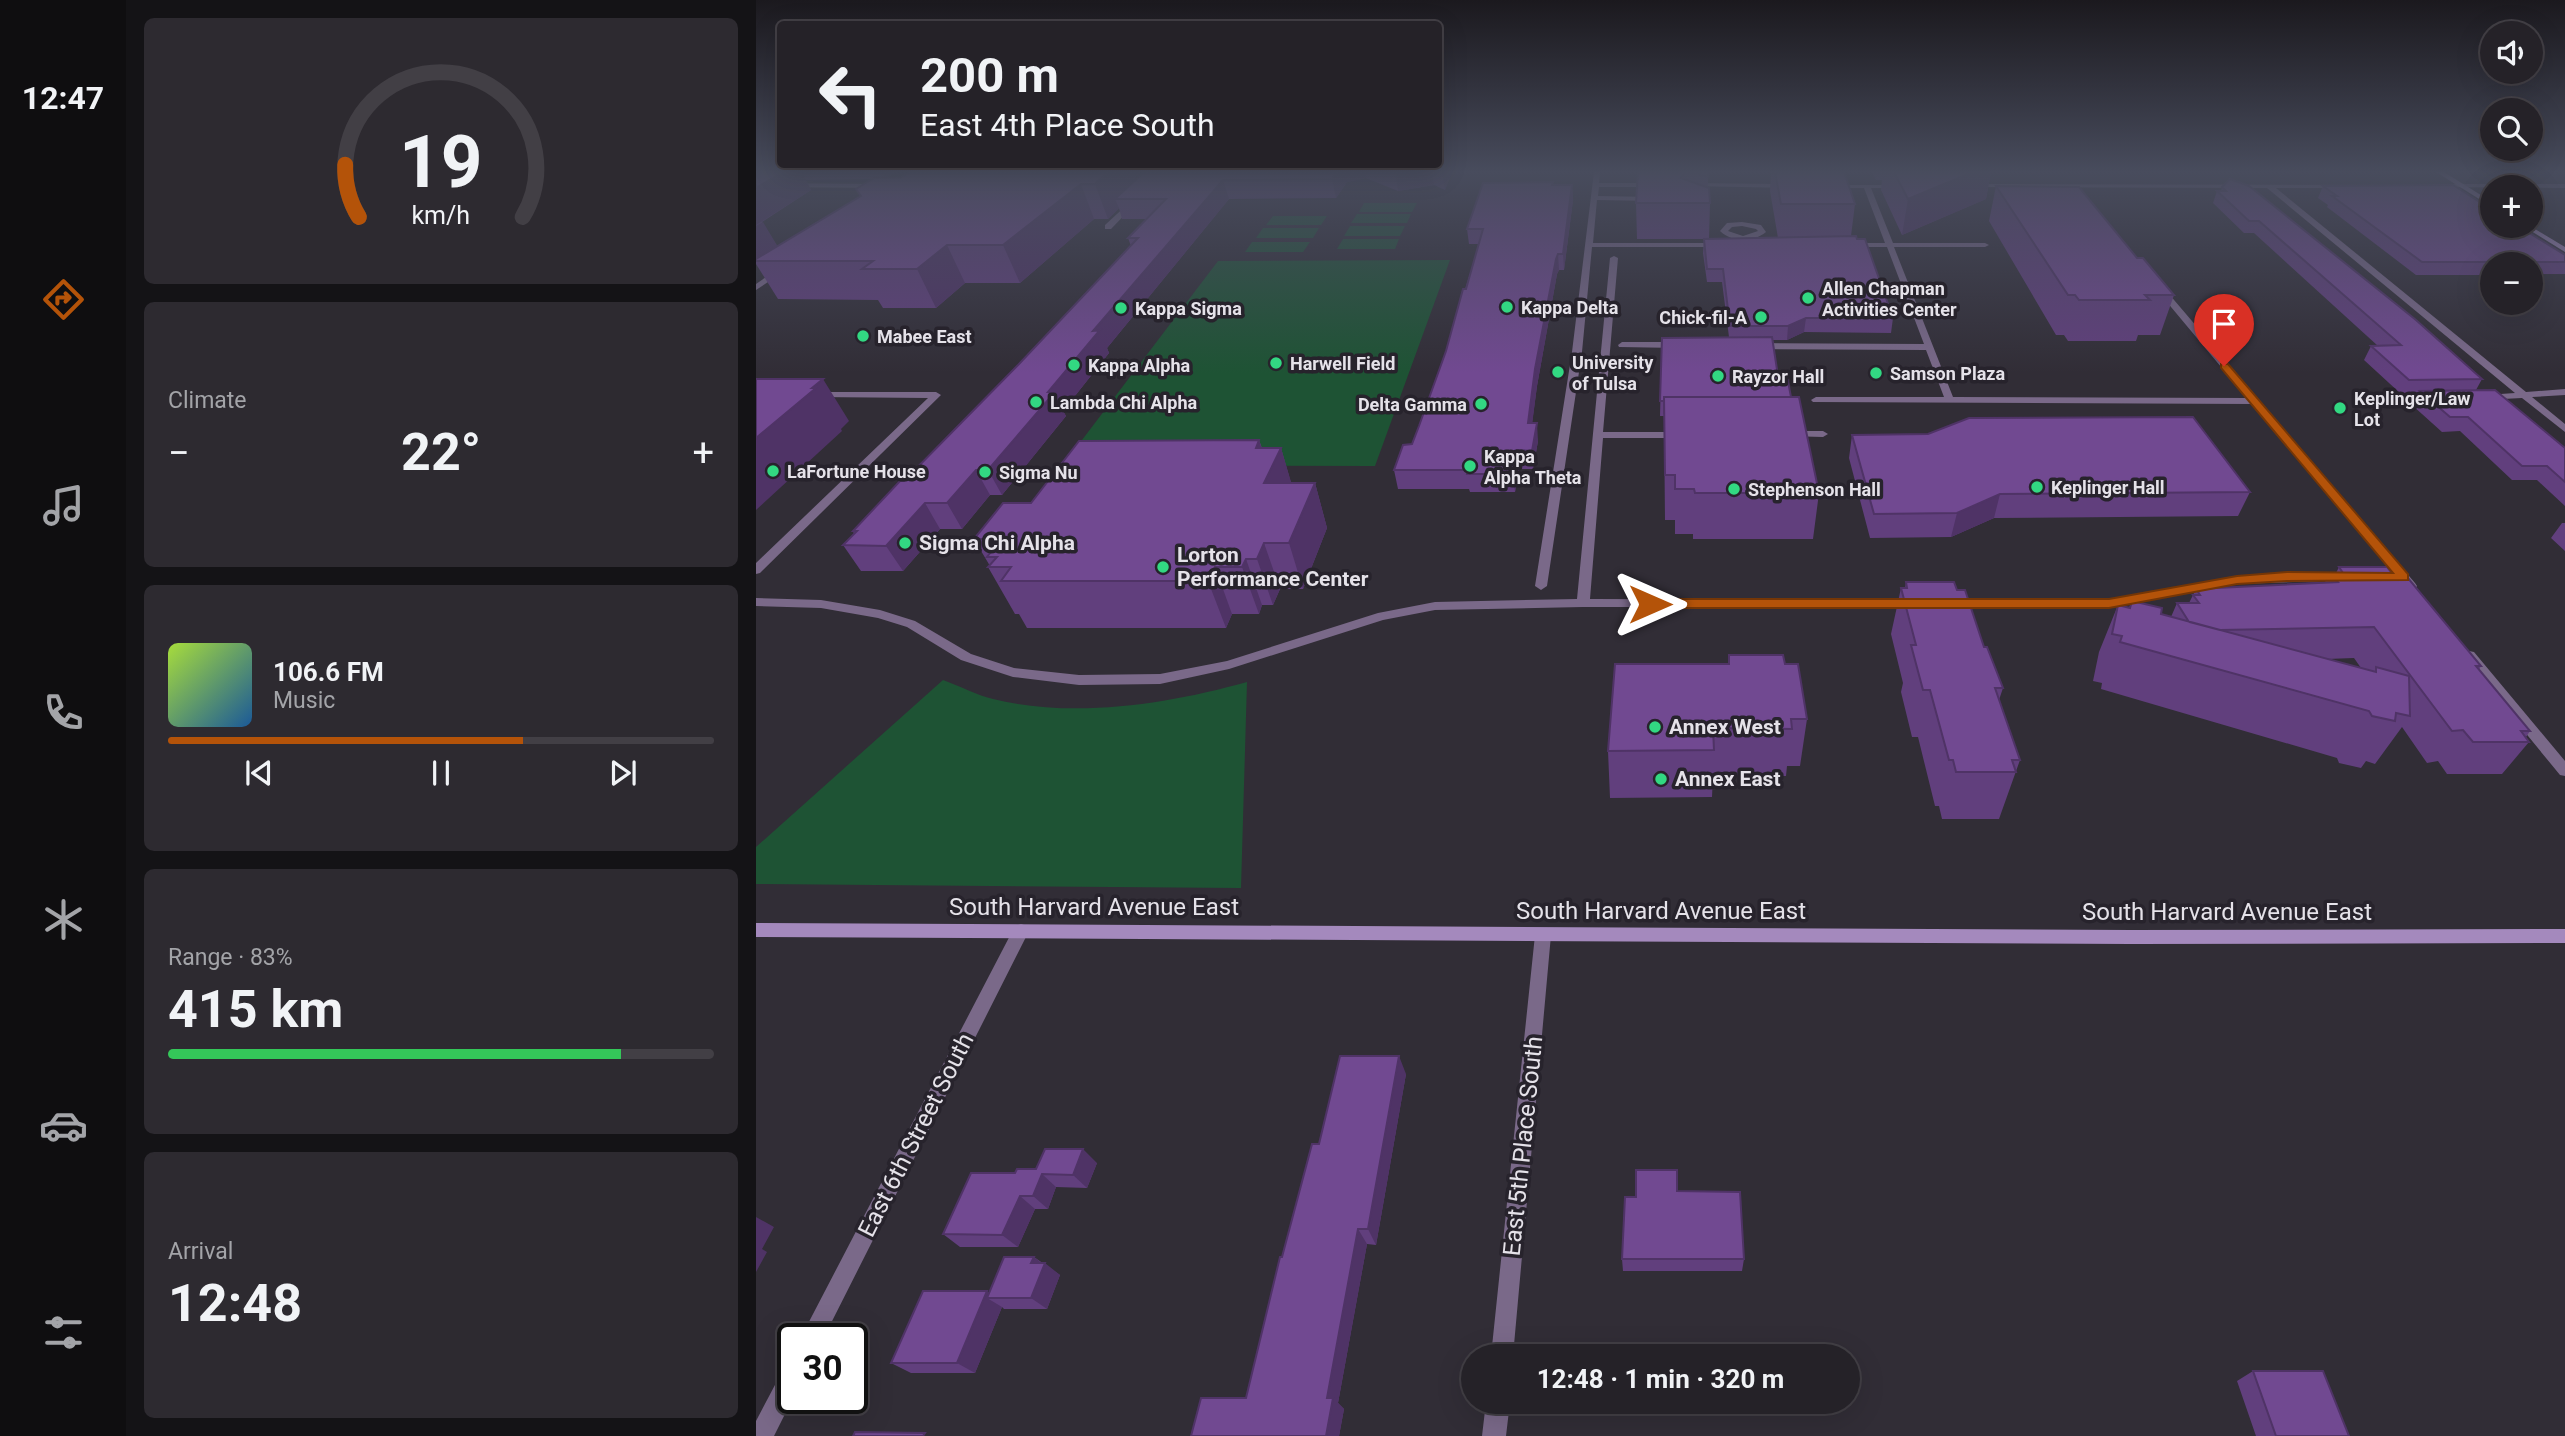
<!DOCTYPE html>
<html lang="en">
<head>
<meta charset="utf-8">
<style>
	body { margin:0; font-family:Roboto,sans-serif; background:#2d2a30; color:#f1f3f6; height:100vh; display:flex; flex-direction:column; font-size:26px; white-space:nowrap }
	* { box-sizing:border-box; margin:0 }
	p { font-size:23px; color:#a3a4a8 }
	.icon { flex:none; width:38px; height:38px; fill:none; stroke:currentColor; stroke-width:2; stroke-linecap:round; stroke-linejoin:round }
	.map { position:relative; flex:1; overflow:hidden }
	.details { display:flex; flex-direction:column; gap:18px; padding:18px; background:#141316; width:630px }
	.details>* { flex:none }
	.hud { position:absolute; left:21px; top:21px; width:665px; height:147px; border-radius:7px; box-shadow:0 7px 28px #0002,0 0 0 2px #423f45; background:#252228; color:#f1f3f6; overflow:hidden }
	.fabs { position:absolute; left:1724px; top:21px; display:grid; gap:14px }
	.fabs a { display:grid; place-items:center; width:63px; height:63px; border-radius:50%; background:#252228; box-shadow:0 7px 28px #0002,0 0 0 2px #423f45; font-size:35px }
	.speed { position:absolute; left:21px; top:1323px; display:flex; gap:14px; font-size:35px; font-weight:700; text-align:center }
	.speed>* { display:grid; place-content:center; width:91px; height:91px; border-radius:50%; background:#252228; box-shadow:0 7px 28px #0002,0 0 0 2px #423f45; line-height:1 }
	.speed .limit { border:4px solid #111; border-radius:10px; background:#fff; color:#111 }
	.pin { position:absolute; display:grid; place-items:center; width:60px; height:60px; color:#fff; margin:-72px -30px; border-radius:50% 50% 50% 0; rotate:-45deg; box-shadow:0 0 7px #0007 }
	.pin .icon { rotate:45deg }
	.me { position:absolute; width:77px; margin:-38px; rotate:90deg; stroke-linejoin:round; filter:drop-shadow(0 0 5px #0008) }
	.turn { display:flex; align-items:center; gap:24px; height:147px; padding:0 28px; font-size:32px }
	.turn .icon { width:91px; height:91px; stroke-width:2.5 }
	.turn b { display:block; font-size:49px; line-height:60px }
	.big { font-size:52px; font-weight:700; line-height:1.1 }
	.details .widget { flex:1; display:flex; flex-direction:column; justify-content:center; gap:10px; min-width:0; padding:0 24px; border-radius:10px; background:#2d2a30 }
	.details .dial { align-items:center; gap:0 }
	.dial svg { height:182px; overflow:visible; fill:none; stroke:#423f45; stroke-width:7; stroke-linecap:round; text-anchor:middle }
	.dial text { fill:#f1f3f6; stroke:none }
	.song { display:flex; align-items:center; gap:21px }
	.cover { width:84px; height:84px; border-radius:10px; background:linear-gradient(135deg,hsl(80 70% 55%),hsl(210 70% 35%)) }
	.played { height:7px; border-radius:4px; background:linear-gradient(90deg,#b45309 65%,#423f45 65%) }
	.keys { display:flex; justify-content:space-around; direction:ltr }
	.heat { display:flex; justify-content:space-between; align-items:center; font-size:38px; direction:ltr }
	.charge { height:10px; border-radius:5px; background:linear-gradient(90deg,#34c759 83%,#423f45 0) }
	.trip { position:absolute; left:705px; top:1344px; width:399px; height:70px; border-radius:35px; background:#252228; box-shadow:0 7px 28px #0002,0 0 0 2px #423f45; font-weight:700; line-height:70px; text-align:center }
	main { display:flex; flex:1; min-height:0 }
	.tab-bar { display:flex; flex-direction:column; width:126px; justify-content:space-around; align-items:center; background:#0f0e10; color:#a3a4a8 }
	.tab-bar .icon { width:49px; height:49px }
	.tab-bar .on { color:#b45309 }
	.tab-bar b { font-size:32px; color:#f1f3f6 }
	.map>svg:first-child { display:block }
	.green { fill:#1e5334 }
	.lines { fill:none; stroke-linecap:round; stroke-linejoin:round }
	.street { fill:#7a6989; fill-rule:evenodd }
	.secondary { fill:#a489bd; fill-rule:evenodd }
	.wall { fill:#613f7d; fill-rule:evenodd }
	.shaded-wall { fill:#4f3366 }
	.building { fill:#714991; stroke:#4f3366; stroke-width:2 }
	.route { fill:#b45309; stroke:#753606; stroke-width:2 }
	.poi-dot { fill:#32d882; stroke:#27232c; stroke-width:2.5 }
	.labels { text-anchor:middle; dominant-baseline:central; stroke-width:7; stroke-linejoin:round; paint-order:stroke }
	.far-poi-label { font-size:18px; font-weight:bold; fill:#e5e2e9; stroke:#27232c; text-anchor:start }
	.poi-label { font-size:21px; font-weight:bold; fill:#e5e2e9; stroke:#27232c; text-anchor:start }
	.near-street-label { font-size:24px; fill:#e5e2e9; stroke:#27232c }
</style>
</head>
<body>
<main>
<nav class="tab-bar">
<b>12:47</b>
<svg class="icon on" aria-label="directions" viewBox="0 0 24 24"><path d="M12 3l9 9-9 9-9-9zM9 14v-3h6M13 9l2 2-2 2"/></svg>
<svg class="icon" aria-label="music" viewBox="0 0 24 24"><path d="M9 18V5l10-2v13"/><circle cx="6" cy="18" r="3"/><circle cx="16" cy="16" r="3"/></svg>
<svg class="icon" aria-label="phone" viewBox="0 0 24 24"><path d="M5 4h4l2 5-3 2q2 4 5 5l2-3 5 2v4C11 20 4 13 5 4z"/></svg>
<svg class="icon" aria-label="climate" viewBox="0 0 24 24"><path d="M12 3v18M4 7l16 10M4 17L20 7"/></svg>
<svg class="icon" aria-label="car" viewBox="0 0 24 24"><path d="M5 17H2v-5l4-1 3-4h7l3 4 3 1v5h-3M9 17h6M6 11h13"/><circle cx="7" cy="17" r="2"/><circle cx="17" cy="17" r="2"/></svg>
<svg class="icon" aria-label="filters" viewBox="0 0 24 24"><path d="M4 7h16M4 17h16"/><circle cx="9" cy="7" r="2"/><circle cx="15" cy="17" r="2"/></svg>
</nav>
<section class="details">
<div class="widget dial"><svg viewBox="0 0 100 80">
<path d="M14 69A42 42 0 1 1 86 69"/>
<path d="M14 69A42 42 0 0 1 8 46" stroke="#b45309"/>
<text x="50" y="56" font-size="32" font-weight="700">19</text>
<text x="50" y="72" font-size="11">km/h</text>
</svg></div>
<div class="widget"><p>Climate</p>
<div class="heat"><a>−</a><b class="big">22°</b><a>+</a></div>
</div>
<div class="widget">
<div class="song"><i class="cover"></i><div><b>106.6 FM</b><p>Music</p></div></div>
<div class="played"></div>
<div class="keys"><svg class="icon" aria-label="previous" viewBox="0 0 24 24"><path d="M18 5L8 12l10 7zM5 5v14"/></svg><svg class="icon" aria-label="pause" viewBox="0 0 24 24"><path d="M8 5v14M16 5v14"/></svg><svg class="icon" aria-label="next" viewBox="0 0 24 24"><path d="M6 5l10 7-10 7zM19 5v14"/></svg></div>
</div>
<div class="widget"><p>Range · 83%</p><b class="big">415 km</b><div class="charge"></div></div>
<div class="widget"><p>Arrival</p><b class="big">12:48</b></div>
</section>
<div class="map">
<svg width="1809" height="1436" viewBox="0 0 1809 1436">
	<rect width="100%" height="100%" fill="#312d36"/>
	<path class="green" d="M608,203H661L656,212H603Z
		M601,214H655L651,223H595Z
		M517,216H571L565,225H510Z
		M594,226H649L644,236H588Z
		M507,228H563L557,238H500Z
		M587,239H643L639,249H581Z
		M496,242H554L547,252H489Z
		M694,260L619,466L307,465L462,261Z
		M187,680C204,686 220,695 237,699C318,719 412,704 491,682L485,888L0,884V847Z"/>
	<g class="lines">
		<path class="street" d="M838,172H844L843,183H898L901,185L898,187H843L842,196L898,197L901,199L898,201L841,200L837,243H965L969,245L965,247H836L826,352L791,586L785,590L779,586L816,352Z
			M0,183L124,184L127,186L124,188L0,187Z
			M936,183L1031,184L1034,186L1031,188L934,186Z
			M1216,184L1642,185L1640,188H1520L1770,392L1809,389V395L1776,397L1809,424V432L1766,398L1727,400L1725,398L1730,395L1759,393L1511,188L1214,187Z
			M1681,184H1809V188L1679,187Z
			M1074,185H1145L1143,188H1115L1137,243H1229L1233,245L1229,247H1138L1197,397L1491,398L1400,289L1407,287L1659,583L1661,586L1659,589H1651L1496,404L1057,402L1055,400L1060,397H1188L1170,350L1000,349L996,346L1000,343L1168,344L1131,247H1094L1090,245L1094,243H1129L1108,188H1076Z
			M374,202L380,203L355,229H349V225Z
			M986,222L1005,225L1010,232C996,243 977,243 964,231L971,223ZM986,226L1000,229L1002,231L987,236L972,231L976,227Z
			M858,256L862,258L847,432H926L931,435L926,438H847L834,599L1158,600L1164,604L1162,607H827L679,610L627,620L473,669L404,684L323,685L257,677L205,660L151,627L122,618L65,608L0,606V598L65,600L124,610L159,621L215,654L258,668L323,675L404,674L471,661L622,613L679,602L821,599L854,258Z
			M23,268L30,270L0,290V284Z
			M866,342H923L927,345L923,348L863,347L862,345Z
			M56,392H180L185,395L4,573L0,574V563L172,398L59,397L56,396Z
			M1637,397L1678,396L1683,399L1678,402H1634L1632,400Z
			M1034,431H1067L1072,434L1067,437L1030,436V432Z
			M1590,573L1594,574L1596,577L1594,580L1481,584L1353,607L1196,608L1190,604L1196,600L1353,599L1481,576Z
			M1713,651L1718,652L1809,761V776L1804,775L1708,658L1706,655L1708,652Z
			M265,924L271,926L273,931L67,1339H44L259,926Z
			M787,928L793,930L795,935L757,1356H735L779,935L781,930Z
			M37,1363V1398L18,1436H0V1421L29,1366Z
			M730,1402H754L750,1436H726Z"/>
		<path class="secondary" d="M1680,172H1688L1736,202V207Z
			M1767,226H1774L1809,247V252Z
			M0,923L1375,930L1809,929V943L1375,944L0,937Z"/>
	</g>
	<path class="wall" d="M0,172H139L129,178H379V180L388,172H696L689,190L678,185L642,191L610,178L591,182L580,198L473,199L351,348L353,353L307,411L310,416L246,495H234L206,529H184L147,571H105L87,545L98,534L97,531L148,481L263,364L375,246L372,238L390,219H366L363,208L352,219H338L264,283H209L180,308H127L122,300L22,299L0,264ZM117,179L100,189L104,196L21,246L6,222L55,190L50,180Z
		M882,172H952V187L954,203L953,239H881L880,203Z
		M1015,172H1088L1099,204L1095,236L1137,318L1135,333L1048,332L1031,340H1017L1022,376L1035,397L1063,493L1057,539H937V534H919V520H909L908,416H904L906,338L973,337L966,282H951L947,253L948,239L1022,238L1014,191Z
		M1116,172H1235L1230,199L1146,235L1125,190L1126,180H1120Z
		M797,185H816L817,200L808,270H803L801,274L781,386L776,423L782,441L777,469H763L759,492H714L713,489H642L638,470L656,444L663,426L690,351L723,244H713L711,229Z
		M1240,186L1381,258L1418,295L1404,335H1382L1380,341H1312L1308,335H1300L1233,221Z
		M1567,186L1809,255V274H1774V264H1736V275H1660L1571,207L1572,205L1562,198Z
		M1466,187L1726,379L1720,390L1809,448V506L1781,480H1756L1704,431L1686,432L1656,405L1662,394H1645L1608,360L1615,346H1622L1498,233H1488L1457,203L1461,191H1465Z
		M1096,435L1494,492L1482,516L1238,518L1195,537L1114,538L1093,458Z
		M503,440L506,448H525L535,483H559L571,528L547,589H524L517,605H506L503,614H476L470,628H271L263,614H259L232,567L234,566L218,539L275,503Z
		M1806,523H1809V551L1795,538Z
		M1583,567L1725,666L1723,670L1774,731L1770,737L1773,742L1746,774H1691L1682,761L1671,763L1646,727L1619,764L1610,761L1605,768L1583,763L1581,758L1345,689L1346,683L1337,681L1343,652L1362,605L1373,608L1376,601L1405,614L1415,617L1421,603H1433L1440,589L1569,582L1575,573H1580ZM1598,658L1605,668L1571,659Z
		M1150,582L1201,590L1247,688L1243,700L1264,760L1243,819H1186L1183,806H1179L1162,737H1156L1145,692L1147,683L1135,634L1145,588H1149Z
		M973,655L1029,664L1051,719L1044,766H1031L1030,776L957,775L956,797L854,798L852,751L973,664Z
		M650,1074L620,1245L611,1244L582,1403L588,1409L583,1436H435L490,1398L563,1144Z
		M341,1163L331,1188L300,1187L292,1209H279L262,1247H204L187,1234L280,1169Z
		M880,1197L988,1259L986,1271H867L866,1259Z
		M278,1257L304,1275L291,1309H248L246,1307L219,1373H155L135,1363L233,1293Z
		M1497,1371L1593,1436H1500L1481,1381Z"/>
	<path class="shaded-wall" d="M27,172H46L55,190L0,225V188Z
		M126,172H139L129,179Z
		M352,172H385L379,178L382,190L359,199L363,208L352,219L339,184Z
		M580,172H609L610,178L591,182L580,198L576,179Z
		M639,172H676L678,185L642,191Z
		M686,172H696L689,190Z
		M1217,172H1235L1230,199L1146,235L1152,199Z
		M467,180L473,199L351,348L353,353L307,411L310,416L246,495L232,470L292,392L337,331Z
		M325,184L338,219L264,283L247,245Z
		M816,185L817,200L808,270L807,254Z
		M7,222L22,247L0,261V226Z
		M191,245L209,283L180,308L161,269Z
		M802,254L803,270L801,274L781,386L774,441L772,423L779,369L800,259Z
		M1050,318L1048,332L1031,340L1032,326Z
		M67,379L93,421L85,429L86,431L0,510V438Z
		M781,423L782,441L777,469L776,451Z
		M503,440L513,472L525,448L538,492L508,483L500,448Z
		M761,450L763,469L759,492L757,474Z
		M220,470L234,495L206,529L191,503Z
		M559,483L571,528L547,589L533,543Z
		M1244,494L1238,518L1195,537L1201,513Z
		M169,503L184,529L147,571L130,546Z
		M508,543L524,589L517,605L501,559Z
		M490,559L506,605L503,614L486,567Z
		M459,567L476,614L470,628L452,581Z
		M643,1056L650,1074L620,1245L612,1229Z
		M327,1149L341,1163L331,1188L317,1175Z
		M286,1174L300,1187L292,1209L277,1196Z
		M264,1196L279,1209L262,1247L246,1235Z
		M0,1217L18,1227L6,1249L11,1252L0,1272Z
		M602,1229L611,1244L582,1403L588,1409L583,1436H570L571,1398Z
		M278,1257L288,1265L289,1263L304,1275L291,1309L275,1298V1263Z
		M231,1291L240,1298H231L246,1307L219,1373L201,1363Z"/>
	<path class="building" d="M0,172H27L0,188Z
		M154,172H352L339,184H325L247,245H191L161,269H106L117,261H0V259L105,196L100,189L118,178H144Z
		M388,172H580L576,179L467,180L337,331L344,330L292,392H299L232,470H220L191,503H169L130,546L87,545L101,531H97L144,481H148L263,364L382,238H372L410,199H359Z
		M882,172H929L925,178L953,188L954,203H880Z
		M935,172H952V177Z
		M1019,172H1088L1099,204H1025Z
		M1138,172H1217L1152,199Z
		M1474,179L1493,186L1660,320L1726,379L1653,380L1615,346L1645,345L1503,221H1493L1461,191H1470L1466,187Z
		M797,182L796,185H816L807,254H802L800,259L779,369L772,423H781L776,451L761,450L757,474H711L712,470H638L647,445L656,444L663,426L690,351L707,289H710L727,229H711L727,183Z
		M1697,185L1736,210V226H1762L1809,255V262H1666L1576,196H1581L1567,186Z
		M1240,186L1323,187L1381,258H1387L1418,295H1389L1394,300H1323L1319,295H1312Z
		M1100,236L1101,239H1109L1137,318H1050L1032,326H974L967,269H951L948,239Z
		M1016,337L1022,376H1031L1035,397H908V414V401H904L906,338Z
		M0,379H67L56,388H60L0,438Z
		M1739,390L1809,448V482L1791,466H1766L1712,417H1694L1664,391Z
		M908,397H1043L1063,493H939L938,489H919V475H909Z
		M1437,417L1494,492L1244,494L1201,513L1118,514L1096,435L1172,434L1213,418Z
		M503,440L500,448H525L508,483H559L533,543H508L501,559H490L486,567H459L452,581H245L255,567H232L241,557H231L245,539H218L247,503H275L323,441Z
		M1583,567H1631L1635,572H1647L1725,666H1720L1774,731H1765L1773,742H1717L1707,730L1696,731L1618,627L1464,630L1433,622L1421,603H1443L1437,595H1444L1440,589L1582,582L1575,573H1587Z
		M1150,582H1198L1201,590H1209L1228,647H1231L1247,688H1239L1264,760H1256L1260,772H1200L1197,760H1193L1174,690H1167L1155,645H1160L1145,588H1151Z
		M1376,601L1406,608L1405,614L1620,672V667L1653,676L1654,716L1640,713L1639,721L1616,716L1613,711L1364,642L1366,636L1356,634L1362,605L1374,608Z
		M973,655H1027L1029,664H1042L1051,719H1035L1036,729L957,728L958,750L852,751L859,664H973Z
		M584,1056H643L612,1229H602L571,1398H577L570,1436H435L445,1398H490L524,1257H526L556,1144H563Z
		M289,1149H327L317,1175L286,1174L277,1196H264L246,1235L187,1234L215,1173H259L261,1169H280Z
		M880,1170H921V1191L984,1192L988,1259H866L869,1197H880Z
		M248,1257H278L275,1263H289L275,1298H231Z
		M167,1291H231L201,1363H135Z
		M1497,1371H1567L1593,1436H1520Z
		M99,1432L169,1433L167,1436H97Z"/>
	<linearGradient id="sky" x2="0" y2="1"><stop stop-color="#1b191e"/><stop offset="0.46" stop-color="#484c5d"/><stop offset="1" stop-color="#484c5d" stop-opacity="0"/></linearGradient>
	<rect width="1809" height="373" fill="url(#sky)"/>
	<path class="route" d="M1465,364H1472L1652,574V580L1531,581L1481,584L1353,608H894L886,604L894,599H1353L1481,576L1531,572L1637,573L1465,368Z"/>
	<g class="poi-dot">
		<circle cx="1052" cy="298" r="7"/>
		<circle cx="751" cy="307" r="7"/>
		<circle cx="365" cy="308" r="7"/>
		<circle cx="1005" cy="317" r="7"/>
		<circle cx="107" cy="336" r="7"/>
		<circle cx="520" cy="363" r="7"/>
		<circle cx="318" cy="365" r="7"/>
		<circle cx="802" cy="372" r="7"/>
		<circle cx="1120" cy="373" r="7"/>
		<circle cx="962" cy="376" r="7"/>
		<circle cx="280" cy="402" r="7"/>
		<circle cx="725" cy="404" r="7"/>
		<circle cx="1584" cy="408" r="7"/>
		<circle cx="714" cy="466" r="7"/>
		<circle cx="17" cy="471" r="7"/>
		<circle cx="229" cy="472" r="7"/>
		<circle cx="1281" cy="487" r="7"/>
		<circle cx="978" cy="489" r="7"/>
		<circle cx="149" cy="543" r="7"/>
		<circle cx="407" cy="567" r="7"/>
		<circle cx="899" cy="727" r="7"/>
		<circle cx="905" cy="779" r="7"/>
	</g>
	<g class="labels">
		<g class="far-poi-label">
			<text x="1066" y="288">Allen Chapman<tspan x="1066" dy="21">Activities Center</tspan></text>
			<text x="765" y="307">Kappa Delta</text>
			<text x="379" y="308">Kappa Sigma</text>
			<text x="991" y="317" text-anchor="end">Chick-fil-A</text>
			<text x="121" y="336">Mabee East</text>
			<text x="816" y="362">University<tspan x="816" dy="21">of Tulsa</tspan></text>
			<text x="534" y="363">Harwell Field</text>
			<text x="332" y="365">Kappa Alpha</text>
			<text x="1134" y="373">Samson Plaza</text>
			<text x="976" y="376">Rayzor Hall</text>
			<text x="1598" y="398">Keplinger/Law<tspan x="1598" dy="21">Lot</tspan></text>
			<text x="294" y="402">Lambda Chi Alpha</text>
			<text x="711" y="404" text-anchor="end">Delta Gamma</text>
			<text x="728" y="456">Kappa<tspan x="728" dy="21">Alpha Theta</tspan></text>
			<text x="31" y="471">LaFortune House</text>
			<text x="243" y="472">Sigma Nu</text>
			<text x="1295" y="487">Keplinger Hall</text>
			<text x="992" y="489">Stephenson Hall</text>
		</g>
		<g class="poi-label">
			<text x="163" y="543">Sigma Chi Alpha</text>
			<text x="421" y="555">Lorton<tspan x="421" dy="24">Performance Center</tspan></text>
			<text x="913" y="727">Annex West</text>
			<text x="919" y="779">Annex East</text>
		</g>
		<g class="near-street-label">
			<text x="338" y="907">South Harvard Avenue East</text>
			<text x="905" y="911">South Harvard Avenue East</text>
			<text x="1471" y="912">South Harvard Avenue East</text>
			<text transform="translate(160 1135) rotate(-63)">East 6th Street South</text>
			<text transform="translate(767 1146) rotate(-84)">East 5th Place South</text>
		</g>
	</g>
</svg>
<div class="fabs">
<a><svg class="icon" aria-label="sound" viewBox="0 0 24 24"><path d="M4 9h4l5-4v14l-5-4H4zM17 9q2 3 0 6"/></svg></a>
<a><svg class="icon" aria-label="search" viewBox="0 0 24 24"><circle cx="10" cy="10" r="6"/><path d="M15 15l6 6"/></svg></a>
<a>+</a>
<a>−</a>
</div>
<div class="speed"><div class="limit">30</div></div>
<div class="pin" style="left:1468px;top:366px;background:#d93025"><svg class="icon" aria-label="arrive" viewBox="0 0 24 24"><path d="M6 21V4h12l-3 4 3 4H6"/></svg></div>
<svg class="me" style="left:894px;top:604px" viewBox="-20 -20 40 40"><path d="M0-17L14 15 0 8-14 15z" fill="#b45309" stroke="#fff" stroke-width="4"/></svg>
<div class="trip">12:48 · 1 min · 320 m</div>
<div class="hud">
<div class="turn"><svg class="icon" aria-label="left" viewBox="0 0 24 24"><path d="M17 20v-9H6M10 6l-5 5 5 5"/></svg><div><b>200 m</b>East 4th Place South</div></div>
</div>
</div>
</main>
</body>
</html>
